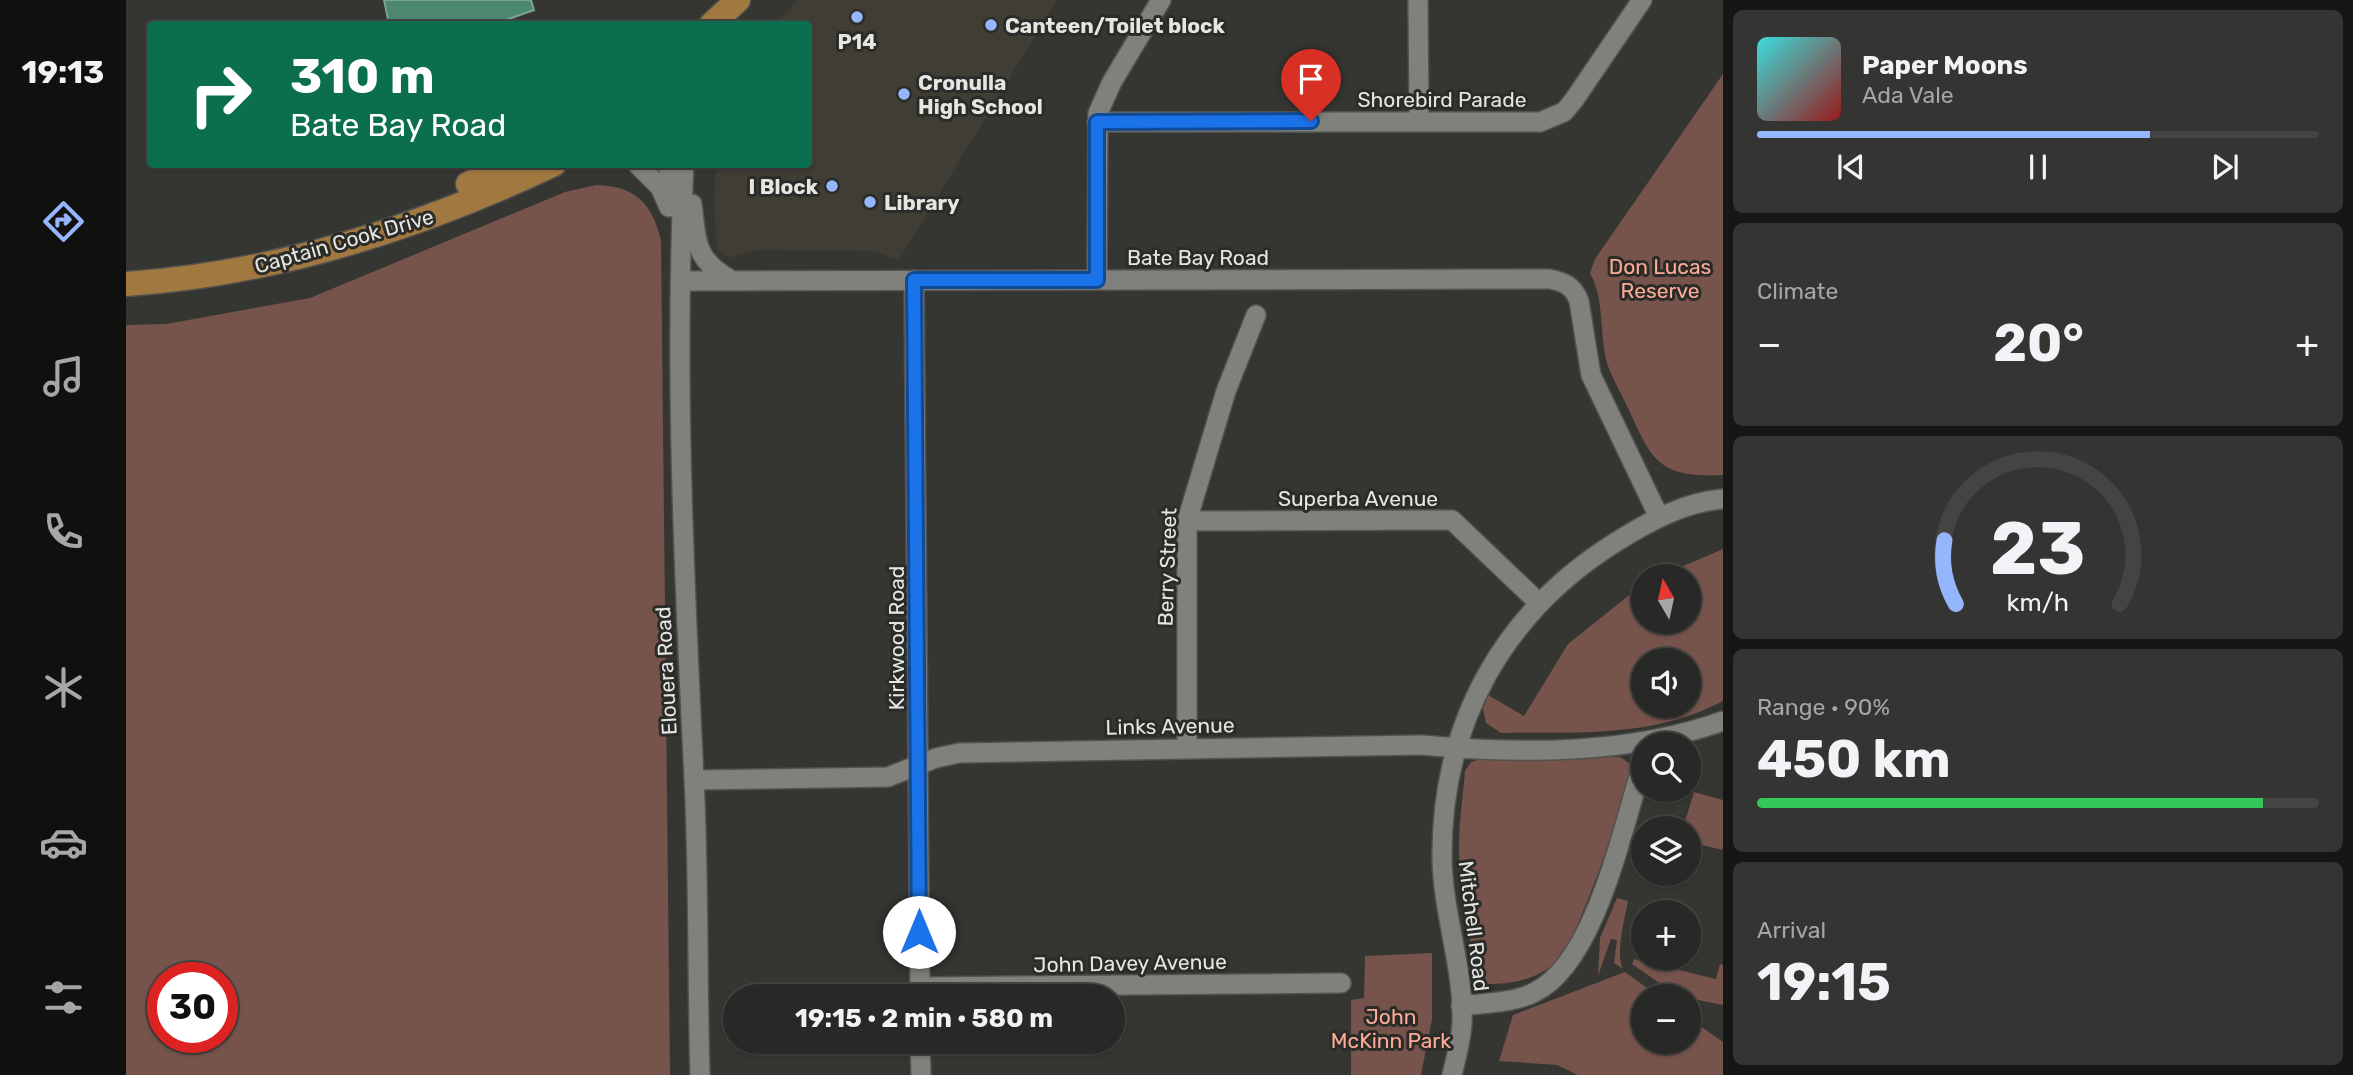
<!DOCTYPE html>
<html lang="en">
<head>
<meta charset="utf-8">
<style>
	body { margin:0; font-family:Rubik,sans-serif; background:#343432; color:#f1f3f6; height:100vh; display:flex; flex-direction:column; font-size:26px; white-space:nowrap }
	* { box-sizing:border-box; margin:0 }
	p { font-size:23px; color:#a5a6a7 }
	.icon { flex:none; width:38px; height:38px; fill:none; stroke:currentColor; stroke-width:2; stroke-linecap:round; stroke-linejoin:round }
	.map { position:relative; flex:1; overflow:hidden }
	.side { display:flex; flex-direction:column; gap:10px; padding:10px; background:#161615; width:630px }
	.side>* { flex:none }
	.guide { position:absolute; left:21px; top:21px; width:665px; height:147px; border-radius:7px; box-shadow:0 2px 5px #0004,0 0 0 2px #444443; background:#0b6e4f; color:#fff; overflow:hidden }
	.needle { width:46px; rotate:351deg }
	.controls { position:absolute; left:1505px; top:564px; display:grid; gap:14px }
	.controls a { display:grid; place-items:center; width:70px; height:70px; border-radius:50%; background:#282826; box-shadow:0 2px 5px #0004,0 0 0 2px #444443; font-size:35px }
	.speed { position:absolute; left:21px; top:962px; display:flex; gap:14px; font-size:35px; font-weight:700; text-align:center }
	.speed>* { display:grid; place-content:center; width:91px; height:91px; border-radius:50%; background:#282826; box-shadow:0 2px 5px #0004,0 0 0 2px #444443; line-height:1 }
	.speed .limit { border:10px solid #d22; background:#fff; color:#111 }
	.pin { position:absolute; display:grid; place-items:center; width:60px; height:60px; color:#fff; margin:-72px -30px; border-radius:50% 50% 50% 0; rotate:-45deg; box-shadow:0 0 7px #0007 }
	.pin .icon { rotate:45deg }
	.me { position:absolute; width:77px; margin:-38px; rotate:0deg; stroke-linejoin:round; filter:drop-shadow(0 0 5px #0008) }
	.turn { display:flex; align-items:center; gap:24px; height:147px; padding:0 28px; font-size:32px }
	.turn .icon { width:91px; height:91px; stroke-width:2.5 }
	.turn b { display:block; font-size:49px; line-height:60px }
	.big { font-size:52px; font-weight:700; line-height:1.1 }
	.side .card { flex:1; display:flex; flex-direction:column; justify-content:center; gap:10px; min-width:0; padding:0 24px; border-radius:10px; background:#343432 }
	.side .dial { align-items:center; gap:0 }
	.dial svg { height:182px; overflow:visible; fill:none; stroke:#444443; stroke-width:7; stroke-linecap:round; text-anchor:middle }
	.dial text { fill:#f1f3f6; stroke:none }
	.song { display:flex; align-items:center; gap:21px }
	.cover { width:84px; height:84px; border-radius:10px; background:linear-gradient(135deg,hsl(180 70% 55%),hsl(0 70% 35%)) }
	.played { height:7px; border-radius:4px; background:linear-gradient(90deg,#95b6fd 70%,#444443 70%) }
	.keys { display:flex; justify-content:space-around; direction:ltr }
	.heat { display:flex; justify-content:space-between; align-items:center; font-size:38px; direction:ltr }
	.charge { height:10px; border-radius:5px; background:linear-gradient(90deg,#34c759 90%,#444443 0) }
	.trip { position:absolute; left:597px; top:984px; width:402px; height:70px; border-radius:35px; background:#282826; box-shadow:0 2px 5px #0004,0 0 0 2px #444443; font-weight:700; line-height:70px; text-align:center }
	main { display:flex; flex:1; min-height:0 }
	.menu { display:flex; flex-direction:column; width:126px; justify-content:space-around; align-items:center; background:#10100f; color:#a5a6a7 }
	.menu .icon { width:49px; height:49px }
	.menu .active { color:#95b6fd }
	.menu b { font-size:32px; color:#f1f3f6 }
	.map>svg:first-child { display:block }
	.built { fill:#3f3d34 }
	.green { fill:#76544c; fill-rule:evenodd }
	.water { fill:#4c876f; stroke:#7aa392; stroke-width:2 }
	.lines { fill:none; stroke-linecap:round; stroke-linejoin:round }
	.minor-casing { stroke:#51514e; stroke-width:22 }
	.major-casing { stroke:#51514e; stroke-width:27 }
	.minor { stroke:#80807c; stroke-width:19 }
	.major { stroke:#a07840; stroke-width:24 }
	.route-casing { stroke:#114b97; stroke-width:18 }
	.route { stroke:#1a73e8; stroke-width:12 }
	.poi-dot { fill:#95b6fd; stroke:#2b2b28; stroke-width:2.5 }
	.labels { text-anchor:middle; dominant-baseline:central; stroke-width:6; stroke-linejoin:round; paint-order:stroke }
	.poi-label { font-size:21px; font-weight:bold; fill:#e5e5e3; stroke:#2b2b28; text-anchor:start }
	.street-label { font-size:21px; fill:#e5e5e3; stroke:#2b2b28 }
	.park-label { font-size:21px; fill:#feab97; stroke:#2b2b28 }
</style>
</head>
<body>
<main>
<nav class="menu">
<b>19:13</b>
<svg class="icon active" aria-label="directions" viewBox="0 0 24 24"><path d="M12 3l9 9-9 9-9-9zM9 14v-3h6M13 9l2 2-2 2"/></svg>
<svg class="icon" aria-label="music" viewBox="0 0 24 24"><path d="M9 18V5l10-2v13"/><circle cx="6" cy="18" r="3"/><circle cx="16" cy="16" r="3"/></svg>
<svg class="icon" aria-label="phone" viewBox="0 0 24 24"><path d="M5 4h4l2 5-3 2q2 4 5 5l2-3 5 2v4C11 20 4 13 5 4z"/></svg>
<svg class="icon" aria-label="climate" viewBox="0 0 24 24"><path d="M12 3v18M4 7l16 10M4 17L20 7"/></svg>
<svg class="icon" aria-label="car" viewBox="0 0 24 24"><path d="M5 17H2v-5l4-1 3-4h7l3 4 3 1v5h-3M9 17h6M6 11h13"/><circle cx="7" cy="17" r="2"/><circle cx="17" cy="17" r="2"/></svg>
<svg class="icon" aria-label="filters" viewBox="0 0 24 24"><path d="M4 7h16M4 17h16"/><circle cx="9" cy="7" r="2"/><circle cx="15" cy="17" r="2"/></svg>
</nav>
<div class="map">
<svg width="1597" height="1075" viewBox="0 0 1597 1075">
	<rect width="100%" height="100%" fill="#353532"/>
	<path class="built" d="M672,0H931L773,260L745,251L629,250L603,258L591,249L588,207L590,165L682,164V24H650Z"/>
	<path class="green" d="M1597,74V475C1533,478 1526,461 1502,408C1495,393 1486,378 1481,363C1473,333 1479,300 1464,273L1469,259Z
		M470,185C509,186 526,203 535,240L544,1075H0V325L40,324L184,298L439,192ZM37,978H96V1038H37Z
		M1597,549V701C1528,738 1451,732 1375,733L1360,723L1357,709L1362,695L1398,716L1442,644L1517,584V621H1563V576H1534ZM1517,660H1563V705H1517Z
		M1360,757H1494L1506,765C1506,786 1448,946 1433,960C1410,980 1388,984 1359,984C1343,965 1333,874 1333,847C1333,822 1337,796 1339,771L1345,762Z
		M1568,792L1597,800V850L1563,842V828H1557Z
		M1491,898L1502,901C1499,916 1489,956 1497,969L1488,963L1491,940L1485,939L1472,976L1474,938Z
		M1306,953V1019L1295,1075H1225V1000L1238,998L1239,956Z
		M1508,959L1590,979L1594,964L1597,965V1005L1552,996L1506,964Z
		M1499,972L1532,996H1517V1041H1563V1018L1597,1042V1075H1452L1431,1065L1373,1061L1387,1015Z"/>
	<path class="water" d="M258,0H405L408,10L368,24H263Z"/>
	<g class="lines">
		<defs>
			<path id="minor" d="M1292,0L1293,121
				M971,122H1414L1438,112L1448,100L1516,0
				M511,164L534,187L543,207
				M542,164L547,198
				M558,164C548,369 558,574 568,778C573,877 571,976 574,1075
				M566,204C571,242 568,259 605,280
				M788,280L794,996
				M971,280L972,113L986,82L1035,0
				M554,281L1423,279C1439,282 1447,286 1453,301L1465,375L1533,517
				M1061,521L1326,520L1412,602
				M1061,749V521L1100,391L1130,315
				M568,780L762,777L810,758L833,753L1295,745C1394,754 1502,755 1597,721
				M794,987L1215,983
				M1335,1006C1359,1003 1388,1003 1409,992C1470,962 1497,825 1517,763
				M794,1041L795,1075
				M1326,1075C1330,1058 1335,1041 1336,1023C1338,967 1316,912 1316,855C1316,722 1378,612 1490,542C1522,522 1558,502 1597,499"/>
			<path id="major" d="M586,24L612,0
				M342,184L386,164
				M0,284C150,274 293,228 428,164"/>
		</defs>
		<use href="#minor" class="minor-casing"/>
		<use href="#major" class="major-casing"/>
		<use href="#minor" class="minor"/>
		<use href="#major" class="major"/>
	</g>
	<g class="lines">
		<defs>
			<path id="route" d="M793,932L788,280H971V122L1185,121"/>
		</defs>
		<use href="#route" class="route-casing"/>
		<use href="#route" class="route"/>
	</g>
	<g class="poi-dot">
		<circle cx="731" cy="17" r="7"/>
		<circle cx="865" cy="25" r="7"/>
		<circle cx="778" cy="94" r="7"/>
		<circle cx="706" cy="186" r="7"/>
		<circle cx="744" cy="202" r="7"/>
	</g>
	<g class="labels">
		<g class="poi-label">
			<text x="879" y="25">Canteen/Toilet block</text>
			<text x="731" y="41" text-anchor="middle">P14</text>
			<text x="792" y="82">Cronulla<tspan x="792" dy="24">High School</tspan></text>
			<text x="692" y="186" text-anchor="end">I Block</text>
			<text x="758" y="202">Library</text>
		</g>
		<g class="street-label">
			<text x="1316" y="99">Shorebird Parade</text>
			<text transform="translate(218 241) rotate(-16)">Captain Cook Drive</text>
			<text x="1072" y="257">Bate Bay Road</text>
			<text x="1232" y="498">Superba Avenue</text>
			<text transform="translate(1041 567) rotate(-88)">Berry Street</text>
			<text transform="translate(770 638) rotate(-90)">Kirkwood Road</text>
			<text transform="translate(540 671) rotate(-93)">Elouera Road</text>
			<text transform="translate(1044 726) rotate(-1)">Links Avenue</text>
			<text transform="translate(1348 926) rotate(83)">Mitchell Road</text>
			<text transform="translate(1004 963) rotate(-1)">John Davey Avenue</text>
		</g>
		<g class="park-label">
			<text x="1534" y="266">Don Lucas<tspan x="1534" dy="24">Reserve</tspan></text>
			<text x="1265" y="1016">John<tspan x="1265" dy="24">McKinn Park</tspan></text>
		</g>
	</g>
</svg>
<div class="controls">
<a><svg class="needle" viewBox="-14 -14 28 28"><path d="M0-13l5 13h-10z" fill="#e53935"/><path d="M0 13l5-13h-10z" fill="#a5a6a7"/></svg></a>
<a><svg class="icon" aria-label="sound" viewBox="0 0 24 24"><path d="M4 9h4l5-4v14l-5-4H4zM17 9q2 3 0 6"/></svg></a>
<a><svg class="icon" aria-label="search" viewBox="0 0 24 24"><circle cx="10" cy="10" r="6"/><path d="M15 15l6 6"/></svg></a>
<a><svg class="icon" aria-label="layers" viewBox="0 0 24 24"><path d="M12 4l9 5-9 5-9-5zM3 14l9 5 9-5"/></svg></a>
<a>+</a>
<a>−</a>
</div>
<div class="speed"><div class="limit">30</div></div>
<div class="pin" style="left:1185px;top:121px;background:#d93025"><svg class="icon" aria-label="arrive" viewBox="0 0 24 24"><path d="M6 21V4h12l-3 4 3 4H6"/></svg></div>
<svg class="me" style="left:793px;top:932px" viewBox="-20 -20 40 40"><circle r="19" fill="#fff"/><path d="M0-13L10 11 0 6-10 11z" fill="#1a73e8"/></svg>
<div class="trip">19:15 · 2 min · 580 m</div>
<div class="guide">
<div class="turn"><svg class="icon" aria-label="right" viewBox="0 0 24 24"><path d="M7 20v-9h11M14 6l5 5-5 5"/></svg><div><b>310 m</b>Bate Bay Road</div></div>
</div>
</div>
<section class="side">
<div class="card">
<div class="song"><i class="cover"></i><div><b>Paper Moons</b><p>Ada Vale</p></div></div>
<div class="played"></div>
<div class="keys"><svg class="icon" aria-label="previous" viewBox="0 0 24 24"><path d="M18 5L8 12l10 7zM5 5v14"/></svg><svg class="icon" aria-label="pause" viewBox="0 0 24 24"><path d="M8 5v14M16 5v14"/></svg><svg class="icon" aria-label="next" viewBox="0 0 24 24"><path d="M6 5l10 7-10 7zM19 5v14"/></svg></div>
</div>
<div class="card"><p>Climate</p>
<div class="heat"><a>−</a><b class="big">20°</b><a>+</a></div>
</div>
<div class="card dial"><svg viewBox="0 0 100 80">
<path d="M14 69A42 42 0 1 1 86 69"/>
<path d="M14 69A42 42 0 0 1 9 41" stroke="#95b6fd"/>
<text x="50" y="56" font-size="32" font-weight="700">23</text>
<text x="50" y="72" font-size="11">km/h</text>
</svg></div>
<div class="card"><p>Range · 90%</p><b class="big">450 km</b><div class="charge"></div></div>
<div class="card"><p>Arrival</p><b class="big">19:15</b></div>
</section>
</main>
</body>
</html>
